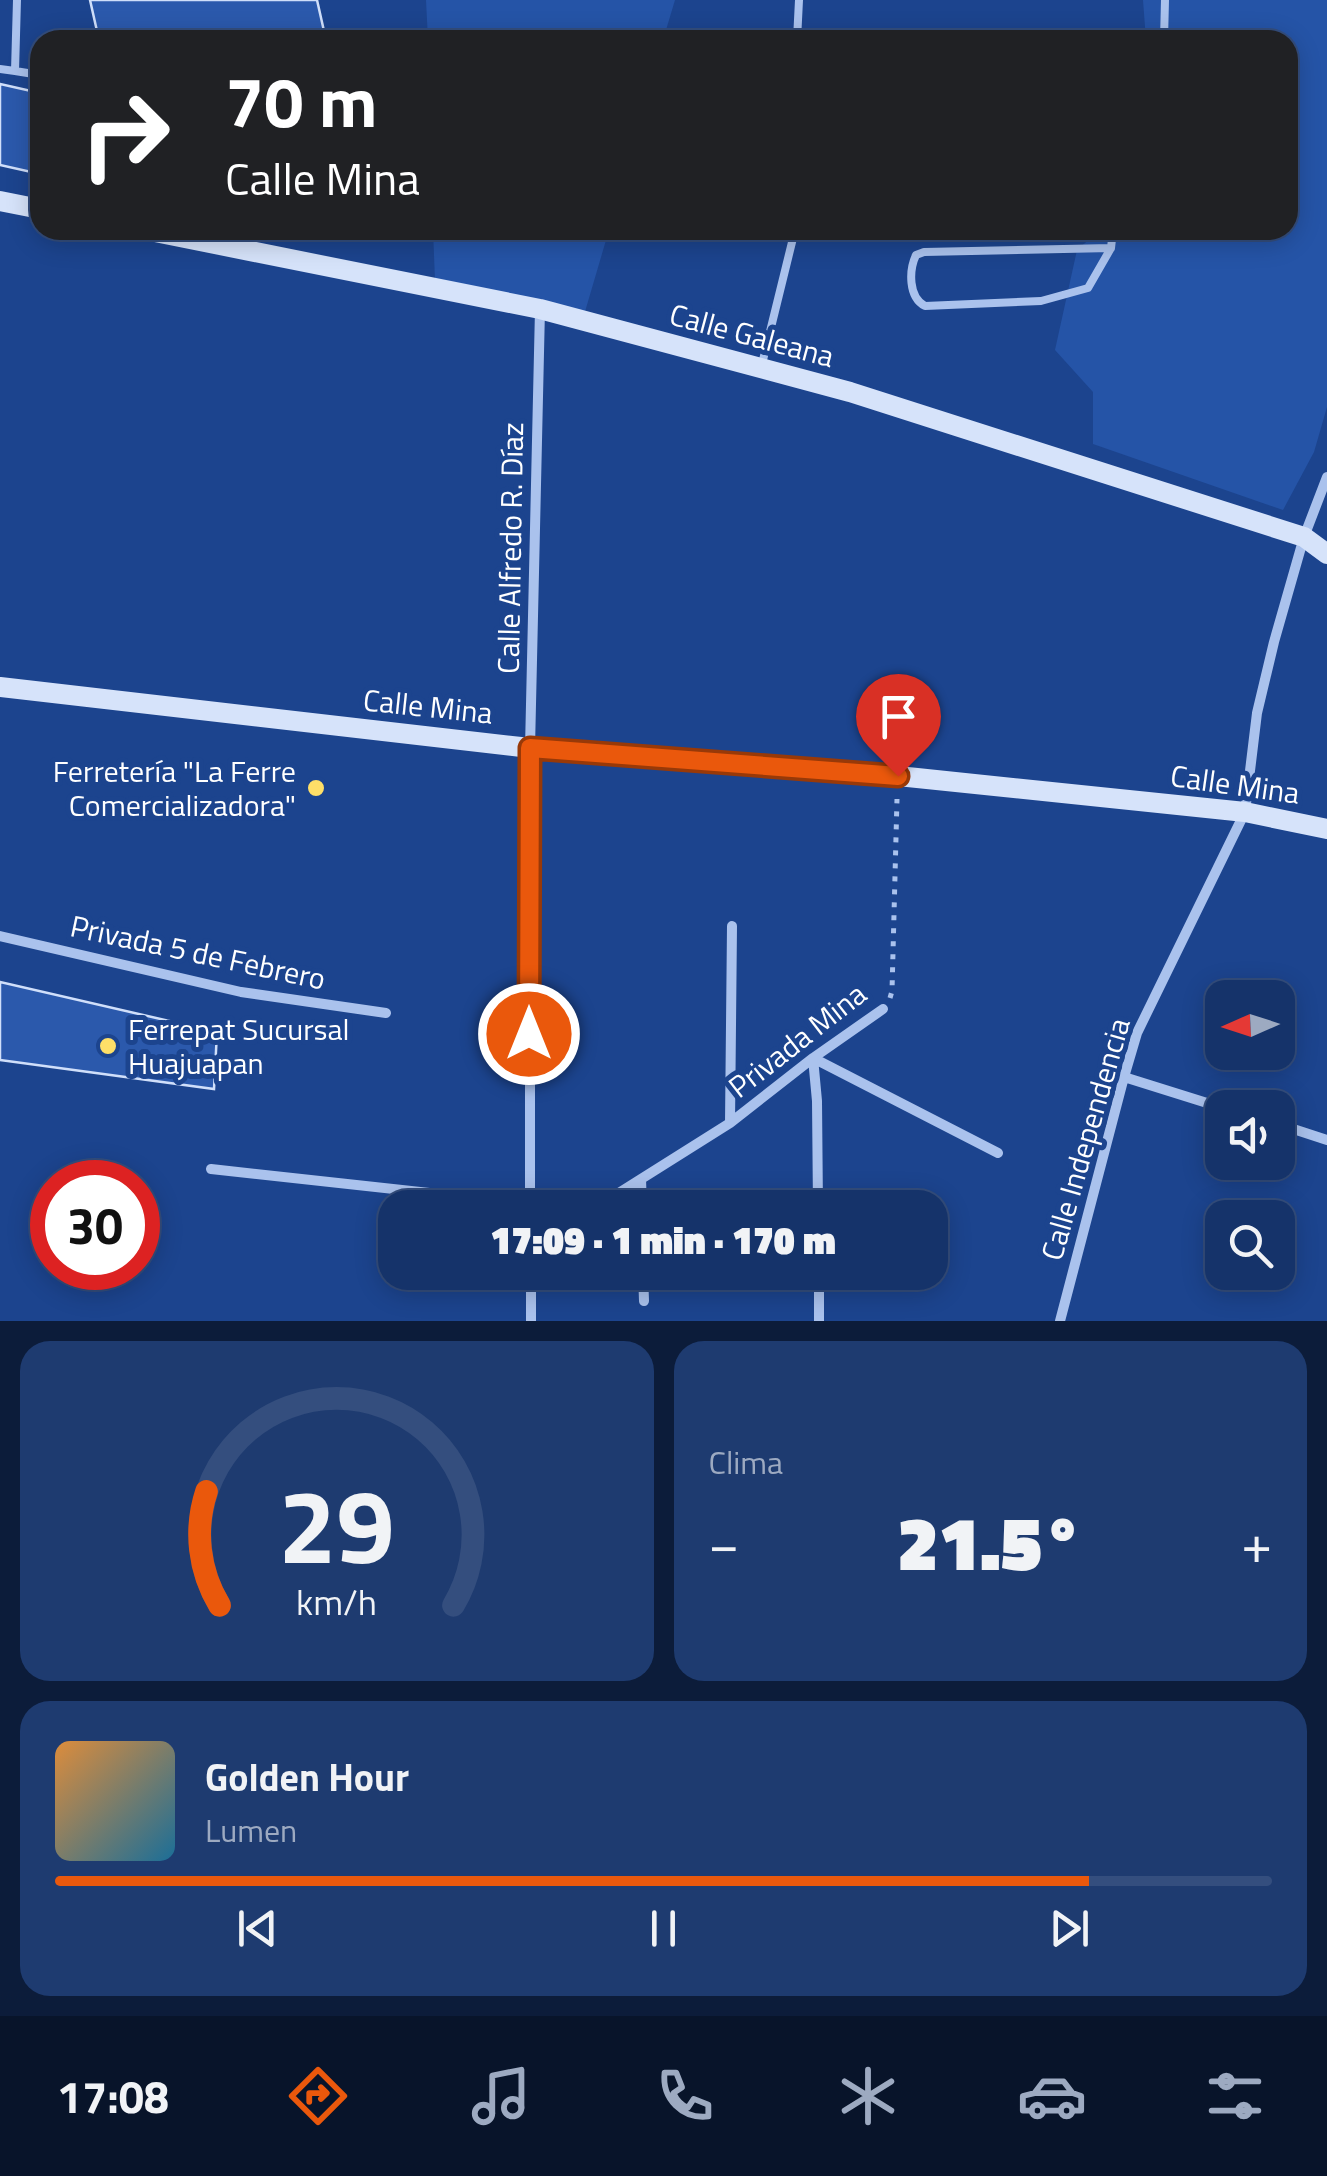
<!DOCTYPE html>
<html lang="es">
<head>
<meta charset="utf-8">
<style>
	body { margin:0; font-family:"Titillium Web",sans-serif; background:#1e3b70; color:#f1f3f6; height:100vh; display:flex; flex-direction:column; font-size:38px; white-space:nowrap }
	* { box-sizing:border-box; margin:0 }
	p { font-size:32px; color:#9daac1 }
	.icon { flex:none; width:55px; height:55px; fill:none; stroke:currentColor; stroke-width:2; stroke-linecap:round; stroke-linejoin:round }
	.map { position:relative; height:1321px; overflow:hidden }
	.drawer { display:flex; flex-direction:column; gap:20px; padding:20px; background:#0c1c3a; flex:1 }
	.drawer>* { flex:none }
	.hud { position:absolute; left:30px; top:30px; width:1268px; height:210px; border-radius:30px; box-shadow:0 5px 25px #0003,0 0 0 2px #344e7e; background:#202124; color:#fff; overflow:hidden }
	.needle { width:65px; rotate:267deg }
	.controls { position:absolute; left:1205px; top:980px; display:grid; gap:20px }
	.controls a { display:grid; place-items:center; width:90px; height:90px; border-radius:20px; background:#15336a; box-shadow:0 5px 25px #0003,0 0 0 2px #344e7e; font-size:50px }
	.speed { position:absolute; left:30px; top:1160px; display:flex; gap:20px; font-size:50px; font-weight:700; text-align:center }
	.speed>* { display:grid; place-content:center; width:130px; height:130px; border-radius:50%; background:#15336a; box-shadow:0 5px 25px #0003,0 0 0 2px #344e7e; line-height:1 }
	.speed .limit { border:15px solid #d22; background:#fff; color:#111 }
	.pin { position:absolute; display:grid; place-items:center; width:85px; height:85px; color:#fff; margin:-102px -42px; border-radius:50% 50% 50% 0; rotate:-45deg; box-shadow:0 0 10px #0007 }
	.pin .icon { rotate:45deg }
	.me { position:absolute; width:110px; margin:-55px; rotate:0deg; stroke-linejoin:round; filter:drop-shadow(0 0 8px #0008) }
	.turn { display:flex; align-items:center; gap:35px; height:210px; padding:0 30px; font-size:45px }
	.turn .icon { width:130px; height:130px; stroke-width:2.5 }
	.turn b { display:block; font-size:70px; line-height:85px }
	.big { font-size:75px; font-weight:800; line-height:1.1 }
	.drawer .card { flex:1; display:flex; flex-direction:column; justify-content:center; gap:15px; min-width:0; padding:0 35px; border-radius:30px; background:#1e3b70 }
	.drawer .dial { align-items:center; gap:0 }
	.dial svg { height:260px; overflow:visible; fill:none; stroke:#344e7e; stroke-width:7; stroke-linecap:round; text-anchor:middle }
	.dial text { fill:#f1f3f6; stroke:none }
	.song { display:flex; align-items:center; gap:30px }
	.cover { width:120px; height:120px; border-radius:15px; background:linear-gradient(135deg,hsl(30 70% 55%),hsl(200 70% 35%)) }
	.played { height:10px; border-radius:5px; background:linear-gradient(90deg,#ea580c 85%,#344e7e 85%) }
	.keys { display:flex; justify-content:space-around; direction:ltr }
	.heat { display:flex; justify-content:space-between; align-items:center; font-size:55px; direction:ltr }
	.drawer .tiles { flex:1; display:grid; gap:20px; grid-template-columns:1fr 1fr }
	.card:last-child { grid-column:span 2 }
	.trip { position:absolute; left:378px; top:1190px; width:570px; height:100px; border-radius:30px; background:#15336a; box-shadow:0 5px 25px #0003,0 0 0 2px #344e7e; font-weight:800; line-height:100px; text-align:center }
	.tabs { display:flex; height:160px; justify-content:space-around; align-items:center; background:#08142a; color:#9daac1 }
	.tabs .icon { width:70px; height:70px }
	.tabs .selected { color:#ea580c }
	.tabs b { font-size:45px; color:#f1f3f6 }
	.map>svg:first-child { display:block }
	.green { fill:#2554a7 }
	.building { fill:#2b59ac; stroke:#d0dffa; stroke-width:2.5 }
	.lines { fill:none; stroke-linecap:round; stroke-linejoin:round }
	.path { stroke:#aac2ed; stroke-width:5; stroke-dasharray:5 8; stroke-linecap:butt }
	.lane { stroke:#aac2ed; stroke-width:8 }
	.street { stroke:#aac2ed; stroke-width:10 }
	.secondary { stroke:#d6e3fa; stroke-width:20 }
	.route-casing { stroke:#983908; stroke-width:25 }
	.route { stroke:#ea580c; stroke-width:18 }
	.poi-dot { fill:#fedf68; stroke:#1c448e; stroke-width:4 }
	.labels { text-anchor:middle; dominant-baseline:central; stroke-width:10; stroke-linejoin:round; paint-order:stroke }
	.street-label { font-size:30px; fill:#fff; stroke:#1c448e }
	.poi-label { font-size:30px; fill:#fff; stroke:#1c448e; text-anchor:end }
</style>
</head>
<body>
<div class="map">
<svg width="1327" height="1321" viewBox="0 0 1327 1321">
	<rect width="100%" height="100%" fill="#1c448e"/>
	<path class="green" d="M426,0H675L663,40H428Z
		M1143,0H1327V407L1314,452L1283,510L1093,444V392L1055,350L1077,250L1100,230H1288V40H1146Z
		M433,230H609L584,315L435,280Z"/>
	<path class="building" d="M90,0H317L326,40H205L204,33L173,40H99Z
		M0,84L40,93V174L0,165Z
		M0,982L217,1032L214,1089L0,1060Z"/>
	<g class="lines">
		<path class="path" d="M890,998L892,991L897,799"/>
		<path class="lane" d="M797,40L799,0
			M1164,40L1165,0
			M0,69L15,71L17,0
			M15,71L40,75
			M1111,248L924,252L916,255C909,270 908,297 925,306L1041,301L1088,288L1111,248L1113,230
			M762,364L795,230"/>
		<path class="street" d="M0,936L241,992L386,1013
			M813,1058L998,1153
			M813,1058L817,1101L818,1208
			M1124,1077L1223,1108
			M730,1123L732,926
			M1278,1124L1327,1140
			M211,1169L530,1204
			M641,1179L642,1208
			M530,1208V748L540,309
			M595,1208L730,1123L813,1058L883,1009
			M531,1272V1321
			M643,1272L644,1301
			M819,1272V1321
			M1060,1321L1124,1077L1137,1033L1245,812L1257,713L1274,642L1304,537L1327,477"/>
		<path class="secondary" d="M0,201L40,209
			M145,230L540,309L850,392L1304,537L1327,554
			M0,687L530,748L898,776L1245,812L1327,829"/>
	</g>
	<g class="lines">
		<defs>
			<path id="route" d="M529,1034L530,748L898,776"/>
		</defs>
		<use href="#route" class="route-casing"/>
		<use href="#route" class="route"/>
	</g>
	<g class="poi-dot">
		<circle cx="316" cy="788" r="10"/>
		<circle cx="108" cy="1046" r="10"/>
	</g>
	<g class="labels">
		<g class="street-label">
			<text transform="translate(752 335) rotate(15)">Calle Galeana</text>
			<text transform="translate(510 548) rotate(-89)">Calle Alfredo R. Díaz</text>
			<text transform="translate(428 706) rotate(6)">Calle Mina</text>
			<text transform="translate(1235 784) rotate(8)">Calle Mina</text>
			<text transform="translate(198 952) rotate(12)">Privada 5 de Febrero</text>
			<text transform="translate(797 1040) rotate(-38)">Privada Mina</text>
			<text transform="translate(1085 1139) rotate(-74)">Calle Independencia</text>
		</g>
		<g class="poi-label">
			<text x="296" y="771">Ferretería "La Ferre<tspan x="296" dy="34">Comercializadora"</tspan></text>
			<text x="128" y="1029" text-anchor="start">Ferrepat Sucursal<tspan x="128" dy="34">Huajuapan</tspan></text>
		</g>
	</g>
</svg>
<div class="controls">
<a><svg class="needle" viewBox="-14 -14 28 28"><path d="M0-13l5 13h-10z" fill="#e53935"/><path d="M0 13l5-13h-10z" fill="#9daac1"/></svg></a>
<a><svg class="icon" aria-label="sound" viewBox="0 0 24 24"><path d="M4 9h4l5-4v14l-5-4H4zM17 9q2 3 0 6"/></svg></a>
<a><svg class="icon" aria-label="search" viewBox="0 0 24 24"><circle cx="10" cy="10" r="6"/><path d="M15 15l6 6"/></svg></a>
</div>
<div class="speed"><div class="limit">30</div></div>
<div class="pin" style="left:898px;top:776px;background:#d93025"><svg class="icon" aria-label="arrive" viewBox="0 0 24 24"><path d="M6 21V4h12l-3 4 3 4H6"/></svg></div>
<svg class="me" style="left:529px;top:1034px" viewBox="-20 -20 40 40"><circle r="17" fill="#ea580c" stroke="#fff" stroke-width="3"/><path d="M0-11L8 9 0 5-8 9z" fill="#fff"/></svg>
<div class="trip">17:09 · 1 min · 170 m</div>
<div class="hud">
<div class="turn"><svg class="icon" aria-label="right" viewBox="0 0 24 24"><path d="M7 20v-9h11M14 6l5 5-5 5"/></svg><div><b>70 m</b>Calle Mina</div></div>
</div>
</div>
<section class="drawer">
<div class="tiles">
<div class="card dial"><svg viewBox="0 0 100 80">
<path d="M14 69A42 42 0 1 1 86 69"/>
<path d="M14 69A42 42 0 0 1 10 34" stroke="#ea580c"/>
<text x="50" y="56" font-size="32" font-weight="700">29</text>
<text x="50" y="72" font-size="11">km/h</text>
</svg></div>
<div class="card"><p>Clima</p>
<div class="heat"><a>−</a><b class="big">21.5°</b><a>+</a></div>
</div>
<div class="card">
<div class="song"><i class="cover"></i><div><b>Golden Hour</b><p>Lumen</p></div></div>
<div class="played"></div>
<div class="keys"><svg class="icon" aria-label="previous" viewBox="0 0 24 24"><path d="M18 5L8 12l10 7zM5 5v14"/></svg><svg class="icon" aria-label="pause" viewBox="0 0 24 24"><path d="M8 5v14M16 5v14"/></svg><svg class="icon" aria-label="next" viewBox="0 0 24 24"><path d="M6 5l10 7-10 7zM19 5v14"/></svg></div>
</div>
</div>
</section>
<nav class="tabs">
<b>17:08</b>
<svg class="icon selected" aria-label="directions" viewBox="0 0 24 24"><path d="M12 3l9 9-9 9-9-9zM9 14v-3h6M13 9l2 2-2 2"/></svg>
<svg class="icon" aria-label="music" viewBox="0 0 24 24"><path d="M9 18V5l10-2v13"/><circle cx="6" cy="18" r="3"/><circle cx="16" cy="16" r="3"/></svg>
<svg class="icon" aria-label="phone" viewBox="0 0 24 24"><path d="M5 4h4l2 5-3 2q2 4 5 5l2-3 5 2v4C11 20 4 13 5 4z"/></svg>
<svg class="icon" aria-label="climate" viewBox="0 0 24 24"><path d="M12 3v18M4 7l16 10M4 17L20 7"/></svg>
<svg class="icon" aria-label="car" viewBox="0 0 24 24"><path d="M5 17H2v-5l4-1 3-4h7l3 4 3 1v5h-3M9 17h6M6 11h13"/><circle cx="7" cy="17" r="2"/><circle cx="17" cy="17" r="2"/></svg>
<svg class="icon" aria-label="filters" viewBox="0 0 24 24"><path d="M4 7h16M4 17h16"/><circle cx="9" cy="7" r="2"/><circle cx="15" cy="17" r="2"/></svg>
</nav>
</body>
</html>
